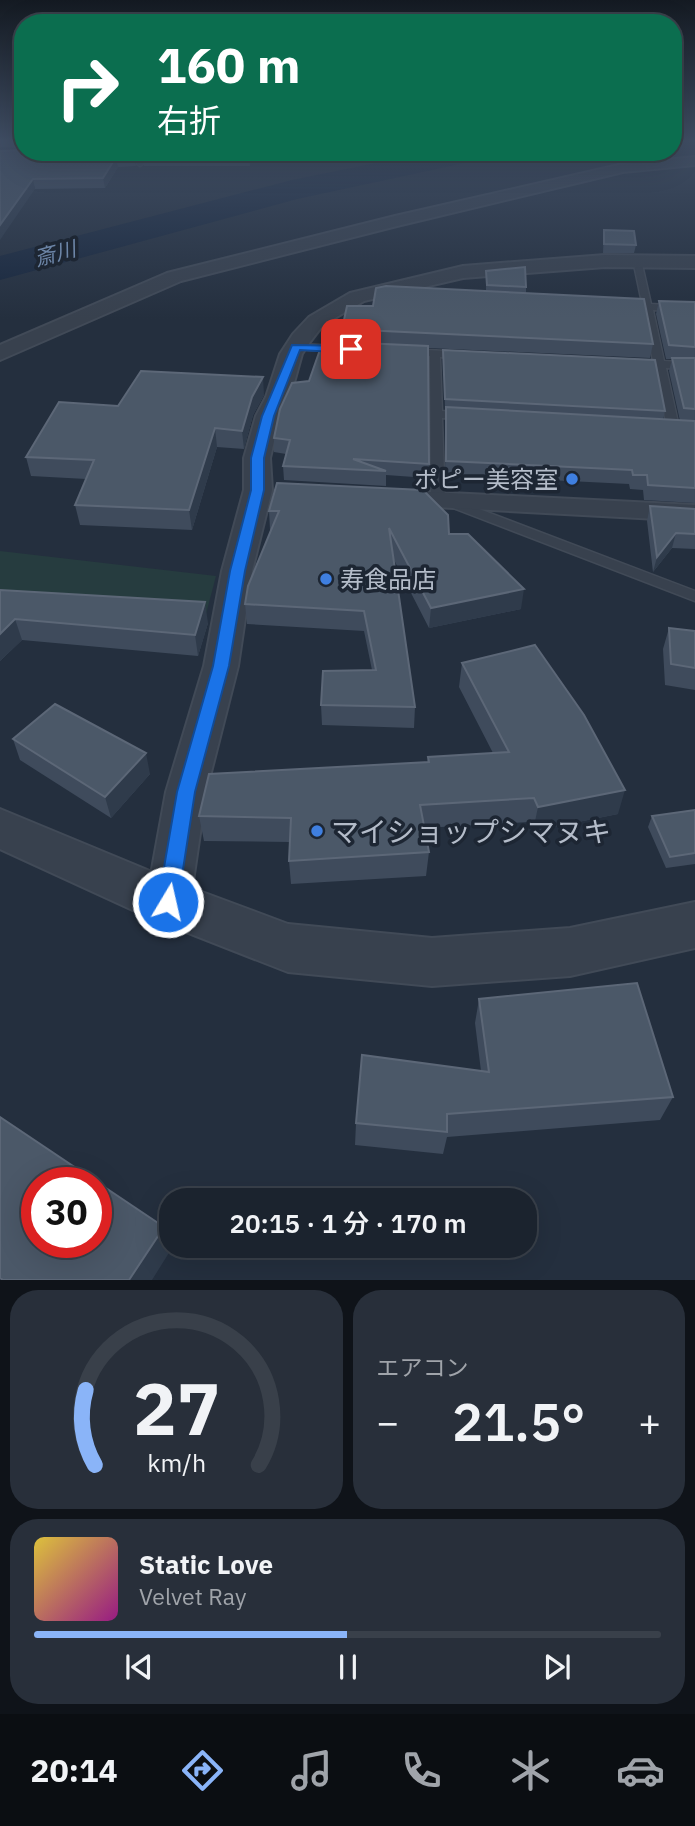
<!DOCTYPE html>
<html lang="ja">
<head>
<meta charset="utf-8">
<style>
	body { margin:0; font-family:"IBM Plex Sans","Noto Sans JP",sans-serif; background:#282f3a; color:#f1f3f6; height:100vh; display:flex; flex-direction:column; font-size:26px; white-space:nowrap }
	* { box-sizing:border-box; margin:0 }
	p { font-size:23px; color:#a0a4aa }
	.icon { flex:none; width:38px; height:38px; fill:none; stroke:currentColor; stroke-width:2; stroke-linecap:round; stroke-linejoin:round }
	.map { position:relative; height:1280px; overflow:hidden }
	.details { display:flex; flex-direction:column; gap:10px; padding:10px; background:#0f1319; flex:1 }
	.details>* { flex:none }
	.banner { position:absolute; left:14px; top:14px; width:668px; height:147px; border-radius:28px; box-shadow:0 7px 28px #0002,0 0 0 2px #39404a; background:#0b6e4f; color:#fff; overflow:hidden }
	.speed { position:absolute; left:21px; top:1167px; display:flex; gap:14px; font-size:35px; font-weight:700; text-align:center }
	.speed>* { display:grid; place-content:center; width:91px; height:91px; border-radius:50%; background:#1b232e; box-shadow:0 7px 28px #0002,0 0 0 2px #39404a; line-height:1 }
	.speed .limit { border:10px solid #d22; background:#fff; color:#111 }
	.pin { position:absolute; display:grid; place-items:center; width:60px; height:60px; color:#fff; margin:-30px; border-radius:14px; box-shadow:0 4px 10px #0006 }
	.me { position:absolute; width:77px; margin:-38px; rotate:9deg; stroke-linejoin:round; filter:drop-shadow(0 0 5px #0008) }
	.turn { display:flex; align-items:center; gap:24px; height:147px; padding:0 28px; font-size:32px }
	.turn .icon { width:91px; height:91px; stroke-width:2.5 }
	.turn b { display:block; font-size:49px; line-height:60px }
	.big { font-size:52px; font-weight:600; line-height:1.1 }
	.details .card { flex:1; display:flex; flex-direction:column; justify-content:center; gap:10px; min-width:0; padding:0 24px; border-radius:28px; background:#282f3a }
	.details .dial { align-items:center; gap:0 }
	.dial svg { height:182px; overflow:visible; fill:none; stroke:#39404a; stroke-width:7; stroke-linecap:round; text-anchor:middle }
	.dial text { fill:#f1f3f6; stroke:none }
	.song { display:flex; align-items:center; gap:21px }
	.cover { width:84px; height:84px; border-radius:10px; background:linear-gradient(135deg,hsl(50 70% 55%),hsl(310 70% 35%)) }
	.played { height:7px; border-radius:4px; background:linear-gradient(90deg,#8ab4f8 50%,#39404a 50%) }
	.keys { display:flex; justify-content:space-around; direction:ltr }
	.heat { display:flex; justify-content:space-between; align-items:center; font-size:38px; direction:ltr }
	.details .tiles { flex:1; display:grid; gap:10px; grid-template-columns:1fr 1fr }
	.card:last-child { grid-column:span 2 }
	.trip { position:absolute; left:159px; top:1188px; width:378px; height:70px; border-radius:28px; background:#1b232e; box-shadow:0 7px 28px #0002,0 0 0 2px #39404a; font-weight:600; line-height:70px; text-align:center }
	.tab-bar { display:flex; height:112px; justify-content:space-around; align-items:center; background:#0b0e12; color:#a0a4aa }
	.tab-bar .icon { width:49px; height:49px }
	.tab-bar .selected { color:#8ab4f8 }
	.tab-bar b { font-size:32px; color:#f1f3f6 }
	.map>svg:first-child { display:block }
	.green { fill:#263c3f }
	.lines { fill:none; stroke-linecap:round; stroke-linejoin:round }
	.stream { fill:#17263c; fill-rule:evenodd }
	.river { fill:#17263c; fill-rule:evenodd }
	.service-casing { stroke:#414a57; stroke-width:3 }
	.minor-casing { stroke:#414a57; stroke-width:4 }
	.tertiary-casing { stroke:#414a57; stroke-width:4 }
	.service { fill:#38414e; fill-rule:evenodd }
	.minor { fill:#38414e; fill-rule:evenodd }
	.tertiary { fill:#38414e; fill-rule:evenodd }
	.wall { fill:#3f4b5c }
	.shaded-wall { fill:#2f3b4b }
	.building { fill:#4b5868; stroke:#5c6777; stroke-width:2; fill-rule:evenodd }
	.route { fill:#1a73e8; stroke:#114b97; stroke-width:2 }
	.shop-dot { fill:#3f7fe0; stroke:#1d2633; stroke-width:2.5 }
	.labels { text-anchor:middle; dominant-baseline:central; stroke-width:7; stroke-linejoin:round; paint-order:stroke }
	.far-water-label { font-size:21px; font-style:italic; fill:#6d86a8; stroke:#1d2633 }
	.poi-label { font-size:24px; fill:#b4bcc9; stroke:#1d2633; text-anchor:end }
	.near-poi-label { font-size:28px; fill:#b4bcc9; stroke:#1d2633; text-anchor:start }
</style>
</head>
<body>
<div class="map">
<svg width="695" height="1280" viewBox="0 0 695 1280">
	<rect width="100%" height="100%" fill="#242f3e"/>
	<path class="green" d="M0,551L216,576L206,614L0,603Z"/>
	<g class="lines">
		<path class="stream" d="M322,152L231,156L228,154L239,152Z
			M404,152H414L442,160L439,162Z"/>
		<path class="river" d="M430,152H492L488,158L297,199L0,280V256L292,180Z"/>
		<defs>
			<path id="service" d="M141,152H147L143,164L140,166L137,164Z
				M637,257L641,260L651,304L695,307V313L653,310L664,361L695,363V369L666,368L679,427L673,431L667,427L655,367L634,366L629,363L634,360L653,361L643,309L624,308L619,305L624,302L642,303L633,260Z
				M296,344L342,346L347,349L342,352L292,349V345Z
				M407,349L465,352L470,355L465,358L440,357L442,411L465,413L471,416L465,419L442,418L445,502L438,506L431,502L430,356L403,354V350Z
				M453,499L695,591V601L448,506L446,503Z"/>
			<path id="minor" d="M695,157V165L623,172L397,226L181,281L0,360V345L167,273L395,216L623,164Z
				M605,255L695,256V268L605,267L463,278L364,301L323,325L310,342L302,354L290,397L280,416L270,458L272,490L252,571L238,666L206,792L190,902L183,915L168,921L153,915L146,902L166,792L204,666L222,571L244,490V458L256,416L266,397L280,354L293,334L309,317L350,293L463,266Z
				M389,490L695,505V521L379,504L375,498L379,492Z"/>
			<path id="tertiary" d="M0,809L186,886L288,924L432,938L570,928L695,902V948L570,976L432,986L288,972L150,918L0,849Z"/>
		</defs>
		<use href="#service" class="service-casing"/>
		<use href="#minor" class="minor-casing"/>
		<use href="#tertiary" class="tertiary-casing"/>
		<use href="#service" class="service"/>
		<use href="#minor" class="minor"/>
		<use href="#tertiary" class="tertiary"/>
	</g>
	<path class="wall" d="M0,140H23V148L0,147Z
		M23,152H140L135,162L136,166L118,167L105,188L35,189Z
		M143,156H249L250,166H144Z
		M604,230L636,245L634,253H603Z
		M486,271L526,287V293L653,344L650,358L428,348L429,464L428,478L386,475V486L284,480L283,466L286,454L274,452V438L309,381L342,342V329L373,306L486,291Z
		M659,301L695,302V503L644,500L643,490L630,489L629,484L445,475L446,409H445L443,350L665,411L663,420L680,421L669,371L672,359H666L656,314Z
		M264,395L253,415L244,449L217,447L192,530L80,525L75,505L86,479L31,476L26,457L118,406Z
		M277,483L449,534L521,609L429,628L393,558L415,707L414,728L322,725L321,705L372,670L364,631L247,624L245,604L271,530H270L269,511Z
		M650,506L695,509V549L672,548L653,572L647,521Z
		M0,590L208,623L198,656L22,640L0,661Z
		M669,628L695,631V690L665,685L663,649Z
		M462,663L618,814L533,831L529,822L424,828L429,852L426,876L291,884L289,861L290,842L204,841L199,816L427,762L428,757L493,753L459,687Z
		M13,739L150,774L111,818L20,760Z
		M695,810V864L666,868L648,827L652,816Z
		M479,999L673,1097L660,1120L447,1137L443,1154L355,1145L356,1123L481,1071L475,1023Z"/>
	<path class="shaded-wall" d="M134,152H140L135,162L134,156Z
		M116,157L118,167L105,188L103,178Z
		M33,179L35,189L0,240V225Z
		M263,377L264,395L253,415L244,449L242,431L252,397Z
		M215,428L217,447L192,530L189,510Z
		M676,533L672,548L653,572L657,557Z
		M524,589L521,609L429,628L431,608Z
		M205,602L208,623L198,656L195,635Z
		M15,619L22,640L0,661V634Z
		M146,753L150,774L111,818L105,797Z
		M625,790L618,814L533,831L538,807Z
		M164,1227L172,1248L152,1280H129Z"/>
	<path class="building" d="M23,150V152H134V156L116,157L103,178L33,179L0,225V151Z
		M144,152H248L249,156H143Z
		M604,230L634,231L636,245L604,244Z
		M525,267L526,287L487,285L486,271Z
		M386,286L644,299L653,344L342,329L347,306H373L376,288Z
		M659,301L695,302V347L669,345Z
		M340,342L428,346L429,464L353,459L386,471L283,466L290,440L274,438L280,409L292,383L309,381L322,344L339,345Z
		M443,350L655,360L665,411L445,399Z
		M672,358H695V409L684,408Z
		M141,371L263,377L252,397L242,431L215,428L189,510L75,505L94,460L26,457L59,402L118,406Z
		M446,407L695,421V488L648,485L647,475H633L632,470L446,461Z
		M277,483L423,490L448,515L449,534H468L524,589L431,608L389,528L415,707L321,705L323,671L376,670L364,611L245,604L248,586L279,511H269Z
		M650,506L695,509V534L676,533L657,557Z
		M0,590L205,602L195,635L15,619L0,634Z
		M669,628L695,631V668L671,664Z
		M535,645L584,715L625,790L538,807L534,798L420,805L429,852L289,861L291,818L199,816L209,774L429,762L428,757L509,752L462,663Z
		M55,704L146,753L105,797L13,739Z
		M695,810V853L670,857L652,816Z
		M637,983L673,1097L447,1114V1132L356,1123L362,1055L489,1072L479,999Z
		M0,1117L164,1227L129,1280H3L0,1278ZM37,1183H96V1242H37Z"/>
	<linearGradient id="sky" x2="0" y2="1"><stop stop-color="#141a22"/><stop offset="0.44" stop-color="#3f4d63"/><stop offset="1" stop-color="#3f4d63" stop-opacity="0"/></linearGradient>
	<rect width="695" height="319" fill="url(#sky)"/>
	<path class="route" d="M292,345L351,346L357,349L351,353L300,350L274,416L264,458V490L245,571L229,666L195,792L178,902L175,908L168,911L161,908L158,902L177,792L213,666L230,571L251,490V458L262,416Z"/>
	<g class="shop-dot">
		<circle cx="572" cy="479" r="7"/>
		<circle cx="326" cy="579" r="7"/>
		<circle cx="317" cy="831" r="7"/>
	</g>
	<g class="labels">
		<g class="far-water-label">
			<text transform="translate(55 253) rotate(-15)">斎川</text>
		</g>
		<g class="poi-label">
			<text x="558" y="479">ポピー美容室</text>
			<text x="340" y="579" text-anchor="start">寿食品店</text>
		</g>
		<g class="near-poi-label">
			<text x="331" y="831">マイショップシマヌキ</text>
		</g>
	</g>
</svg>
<div class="speed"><div class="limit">30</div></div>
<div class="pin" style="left:351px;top:349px;background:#d93025"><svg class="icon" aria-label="arrive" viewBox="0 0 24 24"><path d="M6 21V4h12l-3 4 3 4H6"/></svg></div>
<svg class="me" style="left:168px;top:902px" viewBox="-20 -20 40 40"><circle r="17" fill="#1a73e8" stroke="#fff" stroke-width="3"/><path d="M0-11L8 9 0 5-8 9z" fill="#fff"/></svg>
<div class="trip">20:15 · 1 分 · 170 m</div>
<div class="banner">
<div class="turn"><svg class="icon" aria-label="right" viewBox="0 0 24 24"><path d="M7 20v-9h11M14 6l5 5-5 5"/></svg><div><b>160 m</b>右折</div></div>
</div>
</div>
<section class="details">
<div class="tiles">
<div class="card dial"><svg viewBox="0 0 100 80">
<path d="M14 69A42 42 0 1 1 86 69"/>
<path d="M14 69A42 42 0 0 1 10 36" stroke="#8ab4f8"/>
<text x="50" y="56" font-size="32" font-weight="700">27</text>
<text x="50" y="72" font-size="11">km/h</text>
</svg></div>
<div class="card"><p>エアコン</p>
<div class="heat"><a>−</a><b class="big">21.5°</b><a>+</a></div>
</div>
<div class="card">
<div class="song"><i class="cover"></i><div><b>Static Love</b><p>Velvet Ray</p></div></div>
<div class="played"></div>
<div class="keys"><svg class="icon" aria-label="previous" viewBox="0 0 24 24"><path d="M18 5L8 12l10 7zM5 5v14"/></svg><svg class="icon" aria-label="pause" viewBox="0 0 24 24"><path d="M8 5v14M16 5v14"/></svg><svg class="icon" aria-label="next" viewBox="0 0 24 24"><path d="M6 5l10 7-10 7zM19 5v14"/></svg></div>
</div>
</div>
</section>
<nav class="tab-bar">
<b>20:14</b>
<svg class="icon selected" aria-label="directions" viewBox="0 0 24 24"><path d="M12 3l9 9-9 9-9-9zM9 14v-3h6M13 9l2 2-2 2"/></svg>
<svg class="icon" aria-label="music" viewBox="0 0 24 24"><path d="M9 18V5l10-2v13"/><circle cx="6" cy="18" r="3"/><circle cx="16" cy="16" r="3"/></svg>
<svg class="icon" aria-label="phone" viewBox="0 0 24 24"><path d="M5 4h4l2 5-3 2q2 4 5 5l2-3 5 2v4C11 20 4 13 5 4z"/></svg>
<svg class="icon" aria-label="climate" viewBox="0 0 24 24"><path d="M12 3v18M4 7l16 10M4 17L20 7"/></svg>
<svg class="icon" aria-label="car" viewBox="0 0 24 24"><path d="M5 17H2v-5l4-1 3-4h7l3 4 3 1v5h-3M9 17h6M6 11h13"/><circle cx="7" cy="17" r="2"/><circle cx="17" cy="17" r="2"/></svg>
</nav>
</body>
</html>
